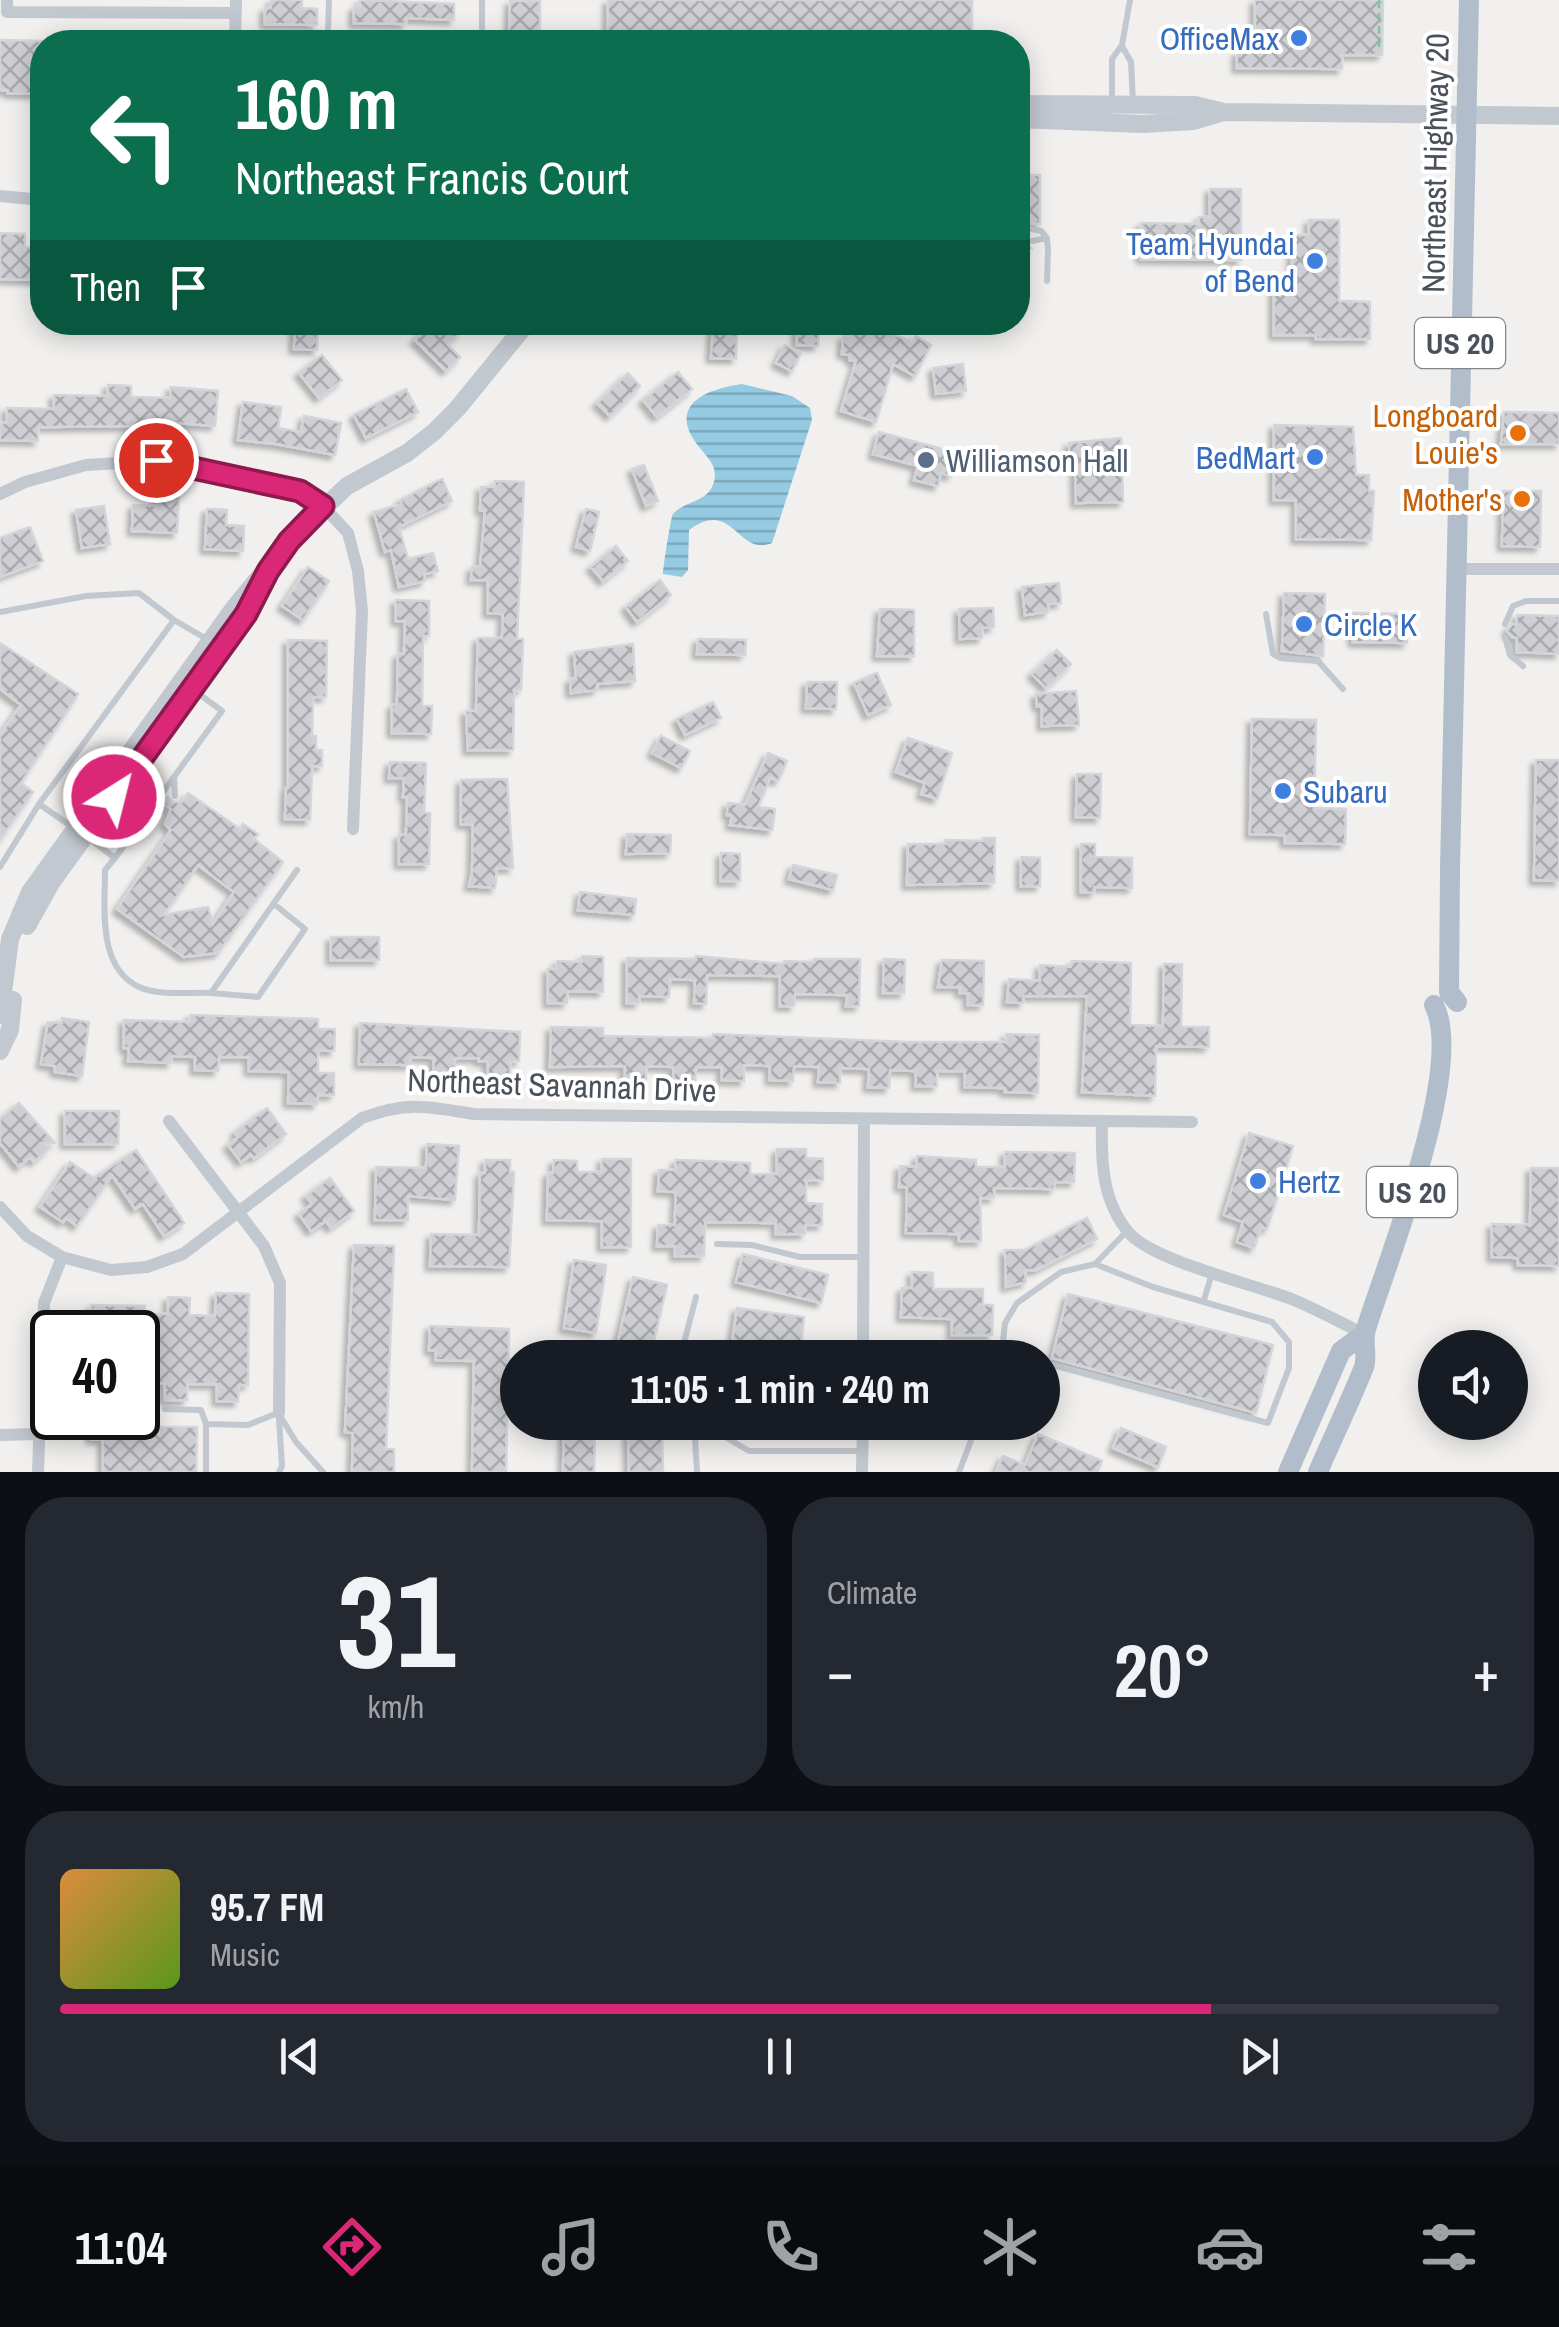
<!DOCTYPE html>
<html lang="en">
<head>
<meta charset="utf-8">
<style>
	body { margin:0; font-family:"Archivo Narrow",sans-serif; background:#242831; color:#f1f3f6; height:100vh; display:flex; flex-direction:column; font-size:38px; white-space:nowrap }
	* { box-sizing:border-box; margin:0 }
	p { font-size:32px; color:#9ea1a6 }
	.icon { flex:none; width:55px; height:55px; fill:none; stroke:currentColor; stroke-width:2; stroke-linecap:round; stroke-linejoin:round }
	.map { position:relative; height:1472px; overflow:hidden }
	.details { display:flex; flex-direction:column; gap:25px; padding:25px; background:#0d0f14; flex:1 }
	.details>* { flex:none }
	.banner { position:absolute; left:30px; top:30px; width:1000px; height:305px; border-radius:40px; box-shadow:0 5px 25px #0003; background:#0b6e4f; color:#fff; overflow:hidden }
	.fabs { position:absolute; left:1418px; top:1330px; display:grid; gap:20px }
	.fabs a { display:grid; place-items:center; width:110px; height:110px; border-radius:50%; background:#171b24; box-shadow:0 5px 25px #0003; font-size:50px }
	.speed { position:absolute; left:30px; top:1310px; display:flex; gap:20px; font-size:50px; font-weight:700; text-align:center }
	.speed>* { display:grid; place-content:center; width:130px; height:130px; border-radius:50%; background:#171b24; box-shadow:0 5px 25px #0003; line-height:1 }
	.speed .limit { border:5px solid #111; border-radius:15px; background:#fff; color:#111 }
	.pin { position:absolute; display:grid; place-items:center; width:85px; height:85px; color:#fff; margin:-42px; border:5px solid #fff; border-radius:50%; box-shadow:0 2px 10px #0007 }
	.me { position:absolute; width:110px; margin:-55px; rotate:36deg; stroke-linejoin:round; filter:drop-shadow(0 0 8px #0008) }
	.turn { display:flex; align-items:center; gap:35px; height:210px; padding:0 40px; font-size:45px }
	.turn .icon { width:130px; height:130px; stroke-width:2.5 }
	.turn b { display:block; font-size:70px; line-height:85px }
	.then { display:flex; align-items:center; height:95px; padding:0 40px; background:#0003; gap:20px; font-size:38px }
	.big { font-size:75px; font-weight:800; line-height:1.1 }
	.details .tile { flex:1; display:flex; flex-direction:column; justify-content:center; gap:15px; min-width:0; padding:0 35px; border-radius:40px; background:#242831 }
	.details .dial { align-items:center; gap:0 }
	.dial b { font-size:130px; line-height:1 }
	.song { display:flex; align-items:center; gap:30px }
	.cover { width:120px; height:120px; border-radius:15px; background:linear-gradient(135deg,hsl(30 70% 55%),hsl(90 70% 35%)) }
	.played { height:10px; border-radius:5px; background:linear-gradient(90deg,#db2777 80%,#363941 80%) }
	.keys { display:flex; justify-content:space-around; direction:ltr }
	.heat { display:flex; justify-content:space-between; align-items:center; font-size:55px; direction:ltr }
	.details .tiles { flex:1; display:grid; gap:25px; grid-template-columns:1fr 1fr }
	.tile:last-child { grid-column:span 2 }
	.trip { position:absolute; left:500px; top:1340px; width:560px; height:100px; border-radius:50px; background:#171b24; box-shadow:0 5px 25px #0003; font-weight:800; line-height:100px; text-align:center }
	.tabs { display:flex; height:160px; justify-content:space-around; align-items:center; background:#090b0e; color:#9ea1a6 }
	.tabs .icon { width:70px; height:70px }
	.tabs .selected { color:#db2777 }
	.tabs b { font-size:45px; color:#f1f3f6 }
	.map>svg:first-child { display:block }
	.water { fill:url(#water-rules) }
	.building { fill:url(#building-cross-hatch); stroke:#d4d5da; stroke-width:2.5; fill-rule:evenodd; filter:url(#shadow) }
	.lines { fill:none; stroke-linecap:round; stroke-linejoin:round }
	.path { stroke:#7fc4a8; stroke-width:2.5; stroke-dasharray:8 5; stroke-linecap:butt }
	.service { stroke:#c2c8cf; stroke-width:6 }
	.minor { stroke:#c2c8cf; stroke-width:12 }
	.tertiary { stroke:#c2c8cf; stroke-width:18 }
	.primary { stroke:#b2bdcb; stroke-width:20 }
	.route-casing { stroke:#8e194d; stroke-width:25 }
	.route { stroke:#db2777; stroke-width:18 }
	.shop-dot { fill:#3f7fe0; stroke:#fff; stroke-width:4 }
	.food-dot { fill:#e8710a; stroke:#fff; stroke-width:4 }
	.service-dot { fill:#5c6f8a; stroke:#fff; stroke-width:4 }
	.labels { text-anchor:middle; dominant-baseline:central; stroke-width:8; stroke-linejoin:round; paint-order:stroke }
	.shield { fill:#fff; stroke:#80858c; stroke-width:2.5 }
	.shield-label { font-size:30px; font-weight:bold; fill:#4a515a }
	.shop-label { font-size:32px; fill:#366cbe; stroke:#fff; text-anchor:end }
	.street-label { font-size:32px; fill:#4a515a; stroke:#fff }
	.food-label { font-size:32px; fill:#c56008; stroke:#fff; text-anchor:end }
	.service-label { font-size:32px; fill:#4e5e75; stroke:#fff; text-anchor:start }
</style>
</head>
<body>
<div class="map">
<svg width="1559" height="1472" viewBox="0 0 1559 1472">
	<defs>
		<pattern id="water-rules" width="6" height="5" patternUnits="userSpaceOnUse" patternTransform="scale(2.5)"><rect width="6" height="5" fill="#95cbe2"/><path d="M0 2.5h6" fill="none" stroke="#7ca7ba"/></pattern>
		<pattern id="building-cross-hatch" width="8" height="8" patternUnits="userSpaceOnUse" patternTransform="scale(2.5)"><rect width="8" height="8" fill="#ceced3"/><path d="M0 0l8 8M0 8l8-8" fill="none" stroke="#a9aaae"/></pattern>
		<filter id="shadow"><feDropShadow dx="-4.5" dy="4.5" stdDeviation="2.5" flood-color="#0004"/></filter>
	</defs>
	<rect width="100%" height="100%" fill="#f1f0ef"/>
	<path class="water" d="M742,384L792,396L810,408L812,420L772,543C737,557 733,497 689,530L688,570L682,577L663,574C663,567 671,516 673,514C683,502 705,502 712,487C722,465 704,456 694,440C669,401 713,388 742,384Z"/>
	<path class="building" d="M271,0H302V8L317,9V25L265,24V8H271Z
		M360,0L454,4V20L406,18V24L354,23V7H360Z
		M608,0H972V42H608Z
		M1255,0H1383L1382,55H1342V69L1237,68V52H1255Z
		M510,1H540V42H509Z
		M0,40L42,41V94L8,93V90H0Z
		M1018,175H1040V224L1029,223L1025,228L1029,235L1026,243L1031,248H1018Z
		M1210,189H1241V260L1141,259V223L1199,224V217H1210Z
		M1309,220H1339V301L1370,302V339H1316V335H1274V288H1292V235H1309Z
		M0,233L25,234V247L40,248L39,280L0,279Z
		M295,322H318L317,350L294,349Z
		M432,322H450L460,332L448,345L460,357L446,371L415,340Z
		M797,322H819L818,346L797,345Z
		M713,325L737,326L736,359L711,358Z
		M854,326L878,329L913,342L916,336L931,345L915,376L893,364L876,422L841,411L856,361L850,360V355L842,354L843,336L852,337Z
		M785,345L801,353L792,371L776,363Z
		M322,355L342,380L319,398L299,373Z
		M963,364L966,391L936,394L933,368Z
		M678,372L692,389L657,417L643,400Z
		M628,373L640,386L610,416L597,403Z
		M108,385L131,386V397L170,398L171,387L218,391L215,426L149,421V426L38,427V441L0,440V423H7V408L54,409V395L108,396Z
		M406,389L418,412L366,438L354,415Z
		M243,402L281,407L278,428L301,432L304,416L341,423L335,455L276,444L238,440Z
		M1504,412L1559,413V444H1501Z
		M1274,425L1353,427L1356,475H1369V491H1374L1371,540L1296,539V500H1274Z
		M879,432L957,453L951,476L941,473L938,486L914,480L918,466L873,454Z
		M1121,438L1123,502L1076,503L1075,464H1070L1069,443Z
		M644,465L658,501L646,506L632,469Z
		M442,479L452,501L399,527L408,559L433,553L438,571L424,574L425,581L399,587L391,550L385,552L374,512L402,504L400,500Z
		M495,481L524,482L517,639H523L521,690H514L513,750H468L466,711H476L478,638H502L503,614L488,613V580H471L472,567H480L485,511L480,510L481,487H495Z
		M1503,491H1541L1540,547L1502,546Z
		M158,495L179,496L177,533L132,531L133,505L157,506Z
		M104,506L110,544L82,548L76,510Z
		M207,509L227,510L226,525L244,526L243,551L205,549Z
		M586,509L599,512L590,551L576,547Z
		M30,527L43,561L0,577V538Z
		M616,546L628,561L603,581L591,567Z
		M308,567L329,581L303,620L282,606Z
		M660,580L671,595L637,622L626,607Z
		M1059,583L1061,603L1048,604V612L1025,615L1022,587Z
		M1284,593L1325,594L1323,656L1282,651Z
		M396,600L429,601V636H423L422,706H432L431,734L392,733V705H397L398,654H404L405,621H396Z
		M993,608L994,627L982,628V638L960,639L959,609Z
		M880,609L914,610V656H877Z
		M1353,613L1407,614V643L1353,642Z
		M1517,615L1559,616V654L1517,652V638L1512,637L1507,631L1512,624L1517,625Z
		M698,639L746,640L745,655L697,654Z
		M288,640L327,641L326,697H313L312,736H316V750H322V766H312L310,820L285,819L286,788H288Z
		M0,643L78,694L21,783L33,792L0,840V735L21,705L0,689Z
		M633,644L635,681L597,684V690L571,693L570,679H576L574,652Z
		M1057,650L1071,664L1046,688L1032,674Z
		M877,673L891,705L868,715L854,683Z
		M807,682H837L836,709L806,708Z
		M1076,691L1079,725L1042,726V706H1037L1036,694Z
		M713,702L721,718L685,735L677,719Z
		M1252,719L1316,720L1314,808L1346,809L1345,844L1285,843V835L1250,834Z
		M661,736L690,751L681,768L652,753Z
		M908,738L952,753L937,799L921,794L925,783L896,772Z
		M768,753L787,761L778,781L770,778L758,807L775,809L772,830L730,825L732,816L727,815L728,803L745,805Z
		M1536,760H1559V881L1534,880Z
		M390,762L426,763L424,813H430L429,864H399V835H406L407,797H403L404,778H389Z
		M1077,774H1101L1100,818L1076,817Z
		M507,779L513,868H497L495,888L469,886L472,872L473,825L461,824V780Z
		M188,793L240,829L243,824L258,834L254,839L283,862L218,953L184,957L117,909L171,830L165,824L171,809L163,804L168,797L173,802H182ZM198,865L234,892L213,924L208,907L164,915Z
		M627,834L671,835L670,853L626,854Z
		M983,838H995L994,883L907,885L908,844H945V840L983,841Z
		M1081,844H1095V857L1132,858V888L1094,887V893L1081,892Z
		M721,853L740,854V881H721Z
		M1021,857L1040,858V886H1021Z
		M793,865L837,875L833,890L789,879Z
		M580,892L636,899L634,915L578,910Z
		M331,937H379V960H331Z
		M582,956L603,957V992L567,991V1003H548V969H556L557,961L582,962Z
		M696,956L784,964V961L814,962V959H860L859,1006H846L847,995L795,994L794,1006H780V976L707,975L706,1004L694,1003L695,980L670,979L669,997L639,996V1003H627V958L696,959Z
		M884,959L905,960L904,993H883Z
		M942,960L984,961L983,1005H968V993H960V987H938Z
		M1072,961L1131,963L1130,1025L1163,1026L1164,964H1182L1181,1027H1209V1047L1156,1046L1155,1096L1082,1092L1087,996H1023V1003L1007,1002L1009,979L1040,981V965L1071,967Z
		M190,1015L318,1019V1029H335L334,1051L318,1050V1073H334V1095H318L317,1104L288,1103L289,1072L249,1071V1057H219L218,1071L195,1070V1057L171,1056V1063L128,1061L129,1048H124V1020L190,1022Z
		M62,1018L89,1022L82,1076L55,1072V1066L41,1064L48,1022L62,1023Z
		M360,1023L520,1032L519,1061H510V1079L488,1078V1061H479V1058H455L454,1075L433,1074L434,1058L411,1057L410,1065L359,1064Z
		M551,1027L603,1028V1036L713,1038V1034L907,1042H1006V1034L1039,1035L1038,1093L1005,1092V1088L965,1087V1071H937V1086H916V1071L890,1070L889,1088L868,1087L869,1069L840,1068V1083L818,1082L819,1067L794,1066L793,1081L770,1080V1066L744,1065V1081L722,1080V1067H696L695,1083H673L674,1067L646,1066V1083H625V1066L550,1067Z
		M19,1103L55,1143H42L49,1148L34,1162L30,1157L19,1167L0,1143V1119Z
		M267,1108L286,1134L254,1158L251,1155L241,1162L228,1145L238,1137L235,1132Z
		M65,1111H119L118,1144H65Z
		M1249,1133L1293,1146L1267,1229L1261,1227L1254,1248L1237,1242L1243,1222L1224,1215Z
		M427,1144L459,1146L455,1200L408,1196V1220H375L376,1167L426,1168Z
		M777,1149H806V1158L823,1159V1180H806V1203L822,1204V1225H805V1234H776V1223L705,1222L704,1256H675V1246H657L658,1225H675V1215L676,1192L658,1191L659,1170H675L676,1160L706,1161L750,1163V1174H777Z
		M136,1150L184,1223L164,1236L143,1204L135,1209L112,1175L77,1226L66,1218L63,1222L40,1207L70,1162L94,1178Z
		M1005,1152L1075,1153L1074,1182H1055L1054,1189L994,1188V1198H980L981,1241H959V1234L906,1233L907,1187H899L900,1166L917,1167V1156L976,1160V1167H1005Z
		M602,1159H631V1247H602V1221L547,1220L548,1173H553L554,1160L577,1161V1172H602Z
		M485,1160H510V1172H514L509,1267L430,1266L431,1234L479,1235L480,1173H485Z
		M1531,1168H1559V1266L1518,1265V1258L1492,1257V1224L1530,1225Z
		M330,1178L354,1211L331,1228L326,1221L311,1231L299,1214L312,1204L306,1196Z
		M1087,1218L1097,1239L1036,1270H1025L1026,1282L1006,1287L1005,1250H1025Z
		M354,1245L394,1246L386,1449H394V1472H352L353,1433L345,1432Z
		M743,1254L828,1275L821,1303L736,1282Z
		M574,1260L606,1265L596,1333L564,1328Z
		M912,1272L933,1273V1289H983V1305H993L992,1335H952V1319L901,1317L902,1288H912Z
		M633,1277L667,1285L650,1358H614Z
		M216,1293L249,1294L248,1385H239L238,1402L217,1401V1384H187V1400H165V1383H138V1332H91V1305L145,1306L144,1314H168V1297L190,1298L189,1315L215,1316Z
		M1068,1294L1273,1345L1256,1413L1052,1358Z
		M737,1308L804,1317L800,1353L751,1346L750,1358H715L717,1341L732,1343Z
		M430,1326L509,1329L506,1472H472L474,1361L436,1360V1350H429Z
		M92,1418H146L145,1427H197L196,1472H103V1439H91Z
		M564,1422H595L594,1472H563Z
		M1121,1428L1166,1447L1158,1467L1113,1448Z
		M662,1432L663,1472H629L628,1433Z
		M1038,1434L1102,1461L1097,1472H996L1003,1456L1025,1465Z"/>
	<g class="lines">
		<path class="path" d="M1379,0V50"/>
		<path class="service" d="M266,32L328,33L329,0
			M328,33L482,37V0
			M1122,46L1131,62L1133,101
			M1112,100V59L1122,45L1130,0
			M1032,229L1041,231L1047,238L1048,250L1047,281
			M1032,241L1047,238
			M0,612L86,596L139,593L174,620
			M1266,614L1273,654L1280,658L1318,661L1343,689
			M1505,624L1513,606L1526,601H1559
			M1505,637L1510,655L1523,666
			M174,778L175,796
			M39,804L71,826
			M149,813L164,811
			M86,836L115,858L222,711L195,691
			M115,858L105,870C105,908 97,967 139,987C158,996 190,992 211,993L297,870
			M0,867L39,804L174,620L210,641
			M211,993L258,997L305,929L274,904
			M717,1244L752,1245L800,1257H864
			M1204,1300L1212,1273
			M865,1357L895,1358
			M680,1358L696,1297
			M1026,1358L1003,1341L1005,1323L1017,1303L1061,1272L1095,1264L1127,1231
			M1042,1362L1268,1423L1289,1368V1342L1272,1322L1153,1287L1095,1264
			M165,1409L201,1410L206,1424
			M279,1414L296,1442L323,1472
			M694,1422L697,1472
			M700,1422L749,1451H861
			M206,1472V1424L248,1425L278,1413
			M279,1472L282,1466L279,1419
			M959,1472L978,1422"/>
		<path class="minor" d="M7,0V12L236,13
			M235,42L236,0
			M0,196L42,200
			M0,494L25,482L86,465L157,461L301,491L323,506L348,533L358,571L362,611L353,829
			M1456,569H1559
			M169,1121L264,1246L280,1283L279,1413
			M1102,1122C1101,1162 1102,1201 1129,1233C1155,1262 1254,1284 1294,1300C1318,1310 1341,1323 1364,1334
			M0,1207L27,1236L62,1257L111,1270L147,1267L183,1254L362,1118C407,1101 427,1106 473,1114L1192,1122
			M863,1358L864,1119
			M0,1435L38,1434
			M38,1472L44,1303L62,1257
			M862,1472L863,1422"/>
		<path class="tertiary" d="M1018,104L1195,105L1224,112L1559,116
			M1018,119L1142,124L1194,121L1224,112
			M27,926L51,883L245,614L256,593
			M0,1015L10,939L30,892L234,608L289,541L347,486L407,453L434,432L457,409L528,322
			M0,1051L10,1030L13,1000"/>
		<path class="primary" d="M1457,1002L1449,992L1450,869L1469,0
			M1288,1472L1341,1351L1364,1334
			M1318,1472C1333,1437 1350,1402 1364,1367C1368,1355 1362,1342 1366,1329C1387,1261 1466,1067 1434,1005"/>
	</g>
	<g class="lines">
		<defs>
			<path id="route" d="M114,797L246,614L268,571L289,541L323,506L300,491L156,460"/>
		</defs>
		<use href="#route" class="route-casing"/>
		<use href="#route" class="route"/>
	</g>
	<g class="shop-dot">
		<circle cx="1299" cy="38" r="10"/>
		<circle cx="1315" cy="261" r="10"/>
		<circle cx="1315" cy="457" r="10"/>
		<circle cx="1304" cy="624" r="10"/>
		<circle cx="1283" cy="791" r="10"/>
		<circle cx="1258" cy="1181" r="10"/>
	</g>
	<g class="food-dot">
		<circle cx="1518" cy="433" r="10"/>
		<circle cx="1522" cy="499" r="10"/>
	</g>
	<circle class="service-dot" cx="926" cy="460" r="10"/>
	<g class="labels">
		<g class="shield">
			<rect x="1415" y="318" width="90" height="50" rx="8"/>
			<rect x="1367" y="1167" width="90" height="50" rx="8"/>
		</g>
		<g class="shield-label">
			<text x="1460" y="343">US 20</text>
			<text x="1412" y="1192">US 20</text>
		</g>
		<g class="shop-label">
			<text x="1279" y="38">OfficeMax</text>
			<text x="1295" y="243">Team Hyundai<tspan x="1295" dy="37">of Bend</tspan></text>
			<text x="1295" y="457">BedMart</text>
			<text x="1324" y="624" text-anchor="start">Circle K</text>
			<text x="1303" y="791" text-anchor="start">Subaru</text>
			<text x="1278" y="1181" text-anchor="start">Hertz</text>
		</g>
		<g class="street-label">
			<text transform="translate(1435 163) rotate(-89)">Northeast Highway 20</text>
			<text transform="translate(562 1085) rotate(2)">Northeast Savannah Drive</text>
		</g>
		<g class="food-label">
			<text x="1498" y="415">Longboard<tspan x="1498" dy="37">Louie's</tspan></text>
			<text x="1502" y="499">Mother's</text>
		</g>
		<g class="service-label">
			<text x="946" y="460">Williamson Hall</text>
		</g>
	</g>
</svg>
<div class="fabs">
<a><svg class="icon" aria-label="sound" viewBox="0 0 24 24"><path d="M4 9h4l5-4v14l-5-4H4zM17 9q2 3 0 6"/></svg></a>
</div>
<div class="speed"><div class="limit">40</div></div>
<div class="pin" style="left:156px;top:460px;background:#d93025"><svg class="icon" aria-label="arrive" viewBox="0 0 24 24"><path d="M6 21V4h12l-3 4 3 4H6"/></svg></div>
<svg class="me" style="left:114px;top:797px" viewBox="-20 -20 40 40"><circle r="17" fill="#db2777" stroke="#fff" stroke-width="3"/><path d="M0-11L8 9 0 5-8 9z" fill="#fff"/></svg>
<div class="trip">11:05 · 1 min · 240 m</div>
<div class="banner">
<div class="turn"><svg class="icon" aria-label="left" viewBox="0 0 24 24"><path d="M17 20v-9H6M10 6l-5 5 5 5"/></svg><div><b>160 m</b>Northeast Francis Court</div></div>
<div class="then">Then<svg class="icon" aria-label="arrive" viewBox="0 0 24 24"><path d="M6 21V4h12l-3 4 3 4H6"/></svg></div>
</div>
</div>
<section class="details">
<div class="tiles">
<div class="tile dial"><b>31</b><p>km/h</p></div>
<div class="tile"><p>Climate</p>
<div class="heat"><a>−</a><b class="big">20°</b><a>+</a></div>
</div>
<div class="tile">
<div class="song"><i class="cover"></i><div><b>95.7 FM</b><p>Music</p></div></div>
<div class="played"></div>
<div class="keys"><svg class="icon" aria-label="previous" viewBox="0 0 24 24"><path d="M18 5L8 12l10 7zM5 5v14"/></svg><svg class="icon" aria-label="pause" viewBox="0 0 24 24"><path d="M8 5v14M16 5v14"/></svg><svg class="icon" aria-label="next" viewBox="0 0 24 24"><path d="M6 5l10 7-10 7zM19 5v14"/></svg></div>
</div>
</div>
</section>
<nav class="tabs">
<b>11:04</b>
<svg class="icon selected" aria-label="directions" viewBox="0 0 24 24"><path d="M12 3l9 9-9 9-9-9zM9 14v-3h6M13 9l2 2-2 2"/></svg>
<svg class="icon" aria-label="music" viewBox="0 0 24 24"><path d="M9 18V5l10-2v13"/><circle cx="6" cy="18" r="3"/><circle cx="16" cy="16" r="3"/></svg>
<svg class="icon" aria-label="phone" viewBox="0 0 24 24"><path d="M5 4h4l2 5-3 2q2 4 5 5l2-3 5 2v4C11 20 4 13 5 4z"/></svg>
<svg class="icon" aria-label="climate" viewBox="0 0 24 24"><path d="M12 3v18M4 7l16 10M4 17L20 7"/></svg>
<svg class="icon" aria-label="car" viewBox="0 0 24 24"><path d="M5 17H2v-5l4-1 3-4h7l3 4 3 1v5h-3M9 17h6M6 11h13"/><circle cx="7" cy="17" r="2"/><circle cx="17" cy="17" r="2"/></svg>
<svg class="icon" aria-label="filters" viewBox="0 0 24 24"><path d="M4 7h16M4 17h16"/><circle cx="9" cy="7" r="2"/><circle cx="15" cy="17" r="2"/></svg>
</nav>
</body>
</html>
